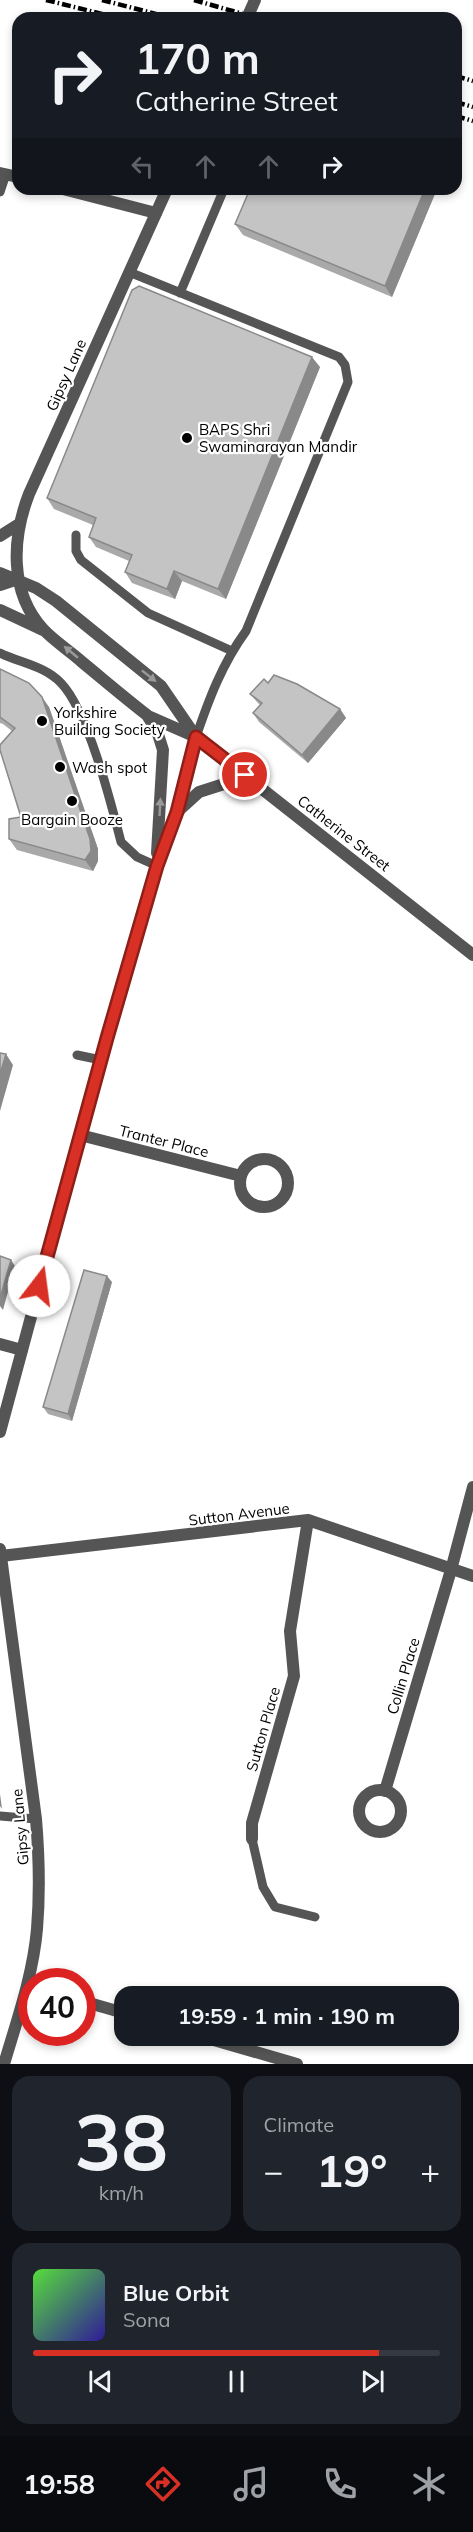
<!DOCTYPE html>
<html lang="en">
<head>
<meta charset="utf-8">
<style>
	body { margin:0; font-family:Mulish,sans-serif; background:#20242c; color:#f1f3f6; height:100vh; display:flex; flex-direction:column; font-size:22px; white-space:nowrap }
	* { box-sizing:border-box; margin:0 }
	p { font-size:20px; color:#9ea1a6 }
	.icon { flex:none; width:33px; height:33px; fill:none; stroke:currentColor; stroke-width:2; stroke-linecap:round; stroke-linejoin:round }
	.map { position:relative; height:2064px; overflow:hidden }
	.panel { display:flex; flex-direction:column; gap:12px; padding:12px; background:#0d0f14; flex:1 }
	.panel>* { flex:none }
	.banner { position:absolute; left:12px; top:12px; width:450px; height:183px; border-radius:18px; box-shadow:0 3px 9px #0003; background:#171b24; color:#f1f3f6; overflow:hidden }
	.speed { position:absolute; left:18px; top:1968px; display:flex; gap:12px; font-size:30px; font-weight:700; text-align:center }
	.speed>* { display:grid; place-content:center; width:78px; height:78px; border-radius:50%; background:#171b24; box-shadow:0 3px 9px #0003; line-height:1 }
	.speed .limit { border:9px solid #d22; background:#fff; color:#111 }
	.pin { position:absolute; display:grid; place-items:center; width:51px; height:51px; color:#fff; margin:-26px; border:3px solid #fff; border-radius:50%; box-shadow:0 2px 6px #0007 }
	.me { position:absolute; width:66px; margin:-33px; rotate:15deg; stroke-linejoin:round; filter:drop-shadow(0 0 4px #0008) }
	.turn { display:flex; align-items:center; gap:21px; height:126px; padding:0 24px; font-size:27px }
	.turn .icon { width:78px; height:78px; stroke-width:2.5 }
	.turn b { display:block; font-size:42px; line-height:51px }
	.lanes { display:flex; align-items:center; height:57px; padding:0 24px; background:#0003; justify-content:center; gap:30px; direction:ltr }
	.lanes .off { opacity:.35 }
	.big { font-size:45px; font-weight:700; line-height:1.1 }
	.panel .card { flex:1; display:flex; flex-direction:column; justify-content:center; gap:9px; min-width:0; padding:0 21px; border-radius:18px; background:#20242c }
	.panel .dial { align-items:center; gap:0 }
	.dial b { font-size:78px; line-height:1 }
	.song { display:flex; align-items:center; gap:18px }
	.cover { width:72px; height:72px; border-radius:9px; background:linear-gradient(135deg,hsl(110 70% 55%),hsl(250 70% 35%)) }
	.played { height:6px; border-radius:3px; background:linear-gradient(90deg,#d93025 85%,#363941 85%) }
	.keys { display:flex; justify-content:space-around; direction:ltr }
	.heat { display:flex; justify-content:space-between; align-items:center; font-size:33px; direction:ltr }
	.panel .tiles { flex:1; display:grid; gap:12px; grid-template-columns:1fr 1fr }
	.card:last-child { grid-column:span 2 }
	.trip { position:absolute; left:114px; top:1986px; width:345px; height:60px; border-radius:18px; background:#171b24; box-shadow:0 3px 9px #0003; font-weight:700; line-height:60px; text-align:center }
	.tab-bar { display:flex; height:96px; justify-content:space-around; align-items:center; background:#090b0e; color:#9ea1a6 }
	.tab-bar .icon { width:42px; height:42px }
	.tab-bar .active { color:#d93025 }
	.tab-bar b { font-size:27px; color:#f1f3f6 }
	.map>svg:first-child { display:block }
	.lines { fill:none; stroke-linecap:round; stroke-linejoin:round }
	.service { stroke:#555; stroke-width:9 }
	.minor { stroke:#555; stroke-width:12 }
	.tertiary { stroke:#555; stroke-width:12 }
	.rail { stroke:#000; stroke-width:4.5; stroke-dasharray:9 3 1.5 3; stroke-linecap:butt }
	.wall { fill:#a9a9a9 }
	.shaded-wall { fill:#898989 }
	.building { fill:#c4c4c4; stroke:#898989; stroke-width:1.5 }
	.oneway { fill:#999 }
	.route-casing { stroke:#8d1f18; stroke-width:15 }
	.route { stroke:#d93025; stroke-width:10 }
	.poi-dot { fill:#000; stroke:#fff; stroke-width:2 }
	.labels { text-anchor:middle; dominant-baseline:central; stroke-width:4.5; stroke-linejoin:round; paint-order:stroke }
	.street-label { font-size:15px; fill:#000; stroke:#fff }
	.poi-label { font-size:15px; fill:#000; stroke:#fff; text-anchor:start }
</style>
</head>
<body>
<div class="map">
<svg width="473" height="2064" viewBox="0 0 473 2064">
	<rect width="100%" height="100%" fill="#fff"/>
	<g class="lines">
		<path class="service" d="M0,192L6,174
			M129,272L339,357L345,365L348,382L246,631C222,664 209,699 196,737
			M180,293L224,189
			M76,535V551L81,560L148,613L232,651
			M0,653C21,663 45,666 61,683C88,711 111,803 121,842L137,857L157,866
			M77,1055L101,1060
			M0,1816L36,1819
			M252,1839L263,1887L275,1907L315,1917"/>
		<path class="minor" d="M0,173L18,177
			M63,189L156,213
			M0,585L18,579
			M80,1135L241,1176
			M240 1183a24 24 0 1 1 48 0a24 24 0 1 1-48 0Z
			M0,1344L22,1350
			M1,1556L308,1520L473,1576
			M359 1811a21 21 0 1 1 42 0a21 21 0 1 1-42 0Z
			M385,1791L451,1570L473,1487
			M252,1839V1823L294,1676L290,1631L308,1520
			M82,2001L124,2013
			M200,2036L297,2064"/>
		<path class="tertiary" d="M247,18L255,0
			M0,536L19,524
			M0,573L36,588L56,601L161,686L196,737L177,812L157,866L80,1135L0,1432
			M0,610L43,630
			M148,716L196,737L473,955
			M177,812L199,792L224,784L260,787
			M157,853L163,750L157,731L147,715C125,698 104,680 82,662C70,651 54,641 43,629C9,592 12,538 29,494L167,189
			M0,1549L36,1819C39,1855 40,1893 37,1929C33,1975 17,2020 4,2064"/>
		<path class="rail" d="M46,0L118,18
			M102,0L172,18
			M194,0L257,18
			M456,76L473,81
			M456,102L473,107
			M456,116L473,121"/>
	</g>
	<path class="wall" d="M250,189H437L392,297L243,235L235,224Z
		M320,367L226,599L182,581L175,599L132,583L125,572L129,561L96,547L89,537L93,525L54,509L47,498Z
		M0,669L49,707L98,849V861L93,871L17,850L9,839L21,817L12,731L3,724L0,723Z
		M268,683L340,709L346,718L308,763L259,722L253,713L260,705L257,702L250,694Z
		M112,1282L72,1421L48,1414L43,1407Z"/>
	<path class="shaded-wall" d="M425,189H437L392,297L385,286Z
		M312,357L320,367L226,599L218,589Z
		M174,571L182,581L175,599L167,589Z
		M42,697L49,707L98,849V861L93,871L85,860Z
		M340,709L346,718L308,763L302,755Z
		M6,1054L13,1065L0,1111V1074Z
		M11,1260L15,1266L3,1310L0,1306V1298Z
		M107,1276L112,1282L72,1421L68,1414Z
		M0,1794L2,1809L0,1806Z"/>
	<path class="building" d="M250,189H425L385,286L235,224Z
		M139,286L312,357L218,589L174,571L167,589L125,572L132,555L89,537L96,518L47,498L132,290Z
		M0,669L29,683L42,697L90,839L91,851L85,860L9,839V819L21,817L0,750V745L15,728L0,717Z
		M274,675L297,684L340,709L302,755L253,713L262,703L250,694L264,679L268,683Z
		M0,1053L6,1054L0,1074Z
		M0,1256L11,1260L0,1298Z
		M84,1270L107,1276L68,1414L43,1407Z"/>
	<defs><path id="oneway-solid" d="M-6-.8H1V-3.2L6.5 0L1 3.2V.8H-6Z" transform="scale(1.5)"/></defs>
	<g class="oneway">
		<use href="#oneway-solid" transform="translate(71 652) rotate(-140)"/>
		<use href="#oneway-solid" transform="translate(149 676) rotate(38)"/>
		<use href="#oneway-solid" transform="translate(160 807) rotate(-87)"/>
	</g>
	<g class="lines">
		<defs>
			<path id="route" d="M39,1286L107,1038L157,866L177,812L196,737L245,775"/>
		</defs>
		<use href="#route" class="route-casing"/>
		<use href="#route" class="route"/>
	</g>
	<g class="poi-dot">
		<circle cx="187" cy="438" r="6"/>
		<circle cx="42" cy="721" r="6"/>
		<circle cx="60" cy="767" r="6"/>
		<circle cx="72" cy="801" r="6"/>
	</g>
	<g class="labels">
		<g class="street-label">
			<text transform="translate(66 375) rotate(-66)">Gipsy Lane</text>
			<text transform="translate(344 833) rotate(38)">Catherine Street</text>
			<text transform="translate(164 1141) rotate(14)">Tranter Place</text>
			<text transform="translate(239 1514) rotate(-7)">Sutton Avenue</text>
			<text transform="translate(403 1676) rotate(-73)">Collin Place</text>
			<text transform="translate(263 1729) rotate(-74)">Sutton Place</text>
			<text transform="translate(20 1827) rotate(-95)">Gipsy Lane</text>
		</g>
		<g class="poi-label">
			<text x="199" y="429">BAPS Shri<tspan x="199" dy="17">Swaminarayan Mandir</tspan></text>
			<text x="54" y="712">Yorkshire<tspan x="54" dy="17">Building Society</tspan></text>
			<text x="72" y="767">Wash spot</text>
			<text x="72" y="819" text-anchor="middle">Bargain Booze</text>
		</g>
	</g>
</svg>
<div class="speed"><div class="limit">40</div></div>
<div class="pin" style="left:245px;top:775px;background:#d93025"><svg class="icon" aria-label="arrive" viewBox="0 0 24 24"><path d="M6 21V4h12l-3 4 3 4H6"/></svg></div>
<svg class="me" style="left:39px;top:1286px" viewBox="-20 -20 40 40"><circle r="19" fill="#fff"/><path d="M0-13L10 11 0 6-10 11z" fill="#d93025"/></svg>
<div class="trip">19:59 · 1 min · 190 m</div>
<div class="banner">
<div class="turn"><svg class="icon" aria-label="right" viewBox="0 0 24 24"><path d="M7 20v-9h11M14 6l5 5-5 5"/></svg><div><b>170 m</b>Catherine Street</div></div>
<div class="lanes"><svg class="icon off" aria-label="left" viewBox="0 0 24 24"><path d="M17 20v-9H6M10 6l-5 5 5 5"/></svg><svg class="icon off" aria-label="ahead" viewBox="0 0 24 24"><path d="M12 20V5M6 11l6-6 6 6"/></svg><svg class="icon off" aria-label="ahead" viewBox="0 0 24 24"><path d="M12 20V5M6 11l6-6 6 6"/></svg><svg class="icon" aria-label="right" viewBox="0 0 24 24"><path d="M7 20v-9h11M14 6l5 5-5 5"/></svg></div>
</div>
</div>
<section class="panel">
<div class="tiles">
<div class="card dial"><b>38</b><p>km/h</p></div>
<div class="card"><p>Climate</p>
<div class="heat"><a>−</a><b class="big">19°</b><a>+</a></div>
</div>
<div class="card">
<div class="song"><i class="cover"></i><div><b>Blue Orbit</b><p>Sona</p></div></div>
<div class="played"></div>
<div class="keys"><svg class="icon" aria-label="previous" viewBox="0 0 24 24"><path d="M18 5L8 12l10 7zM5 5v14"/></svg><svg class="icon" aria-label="pause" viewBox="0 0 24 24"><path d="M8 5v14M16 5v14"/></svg><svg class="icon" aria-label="next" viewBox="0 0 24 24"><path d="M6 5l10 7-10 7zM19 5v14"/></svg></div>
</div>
</div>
</section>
<nav class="tab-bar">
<b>19:58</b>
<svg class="icon active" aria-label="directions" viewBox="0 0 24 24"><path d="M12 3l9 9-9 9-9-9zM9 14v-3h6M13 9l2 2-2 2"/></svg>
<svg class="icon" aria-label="music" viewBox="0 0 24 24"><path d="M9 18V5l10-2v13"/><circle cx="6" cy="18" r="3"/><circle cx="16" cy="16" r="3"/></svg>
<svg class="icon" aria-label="phone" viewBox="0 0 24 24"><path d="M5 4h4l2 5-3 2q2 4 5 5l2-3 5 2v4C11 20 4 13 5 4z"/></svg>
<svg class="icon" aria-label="climate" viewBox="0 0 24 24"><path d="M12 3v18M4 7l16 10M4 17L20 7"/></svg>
</nav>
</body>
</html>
